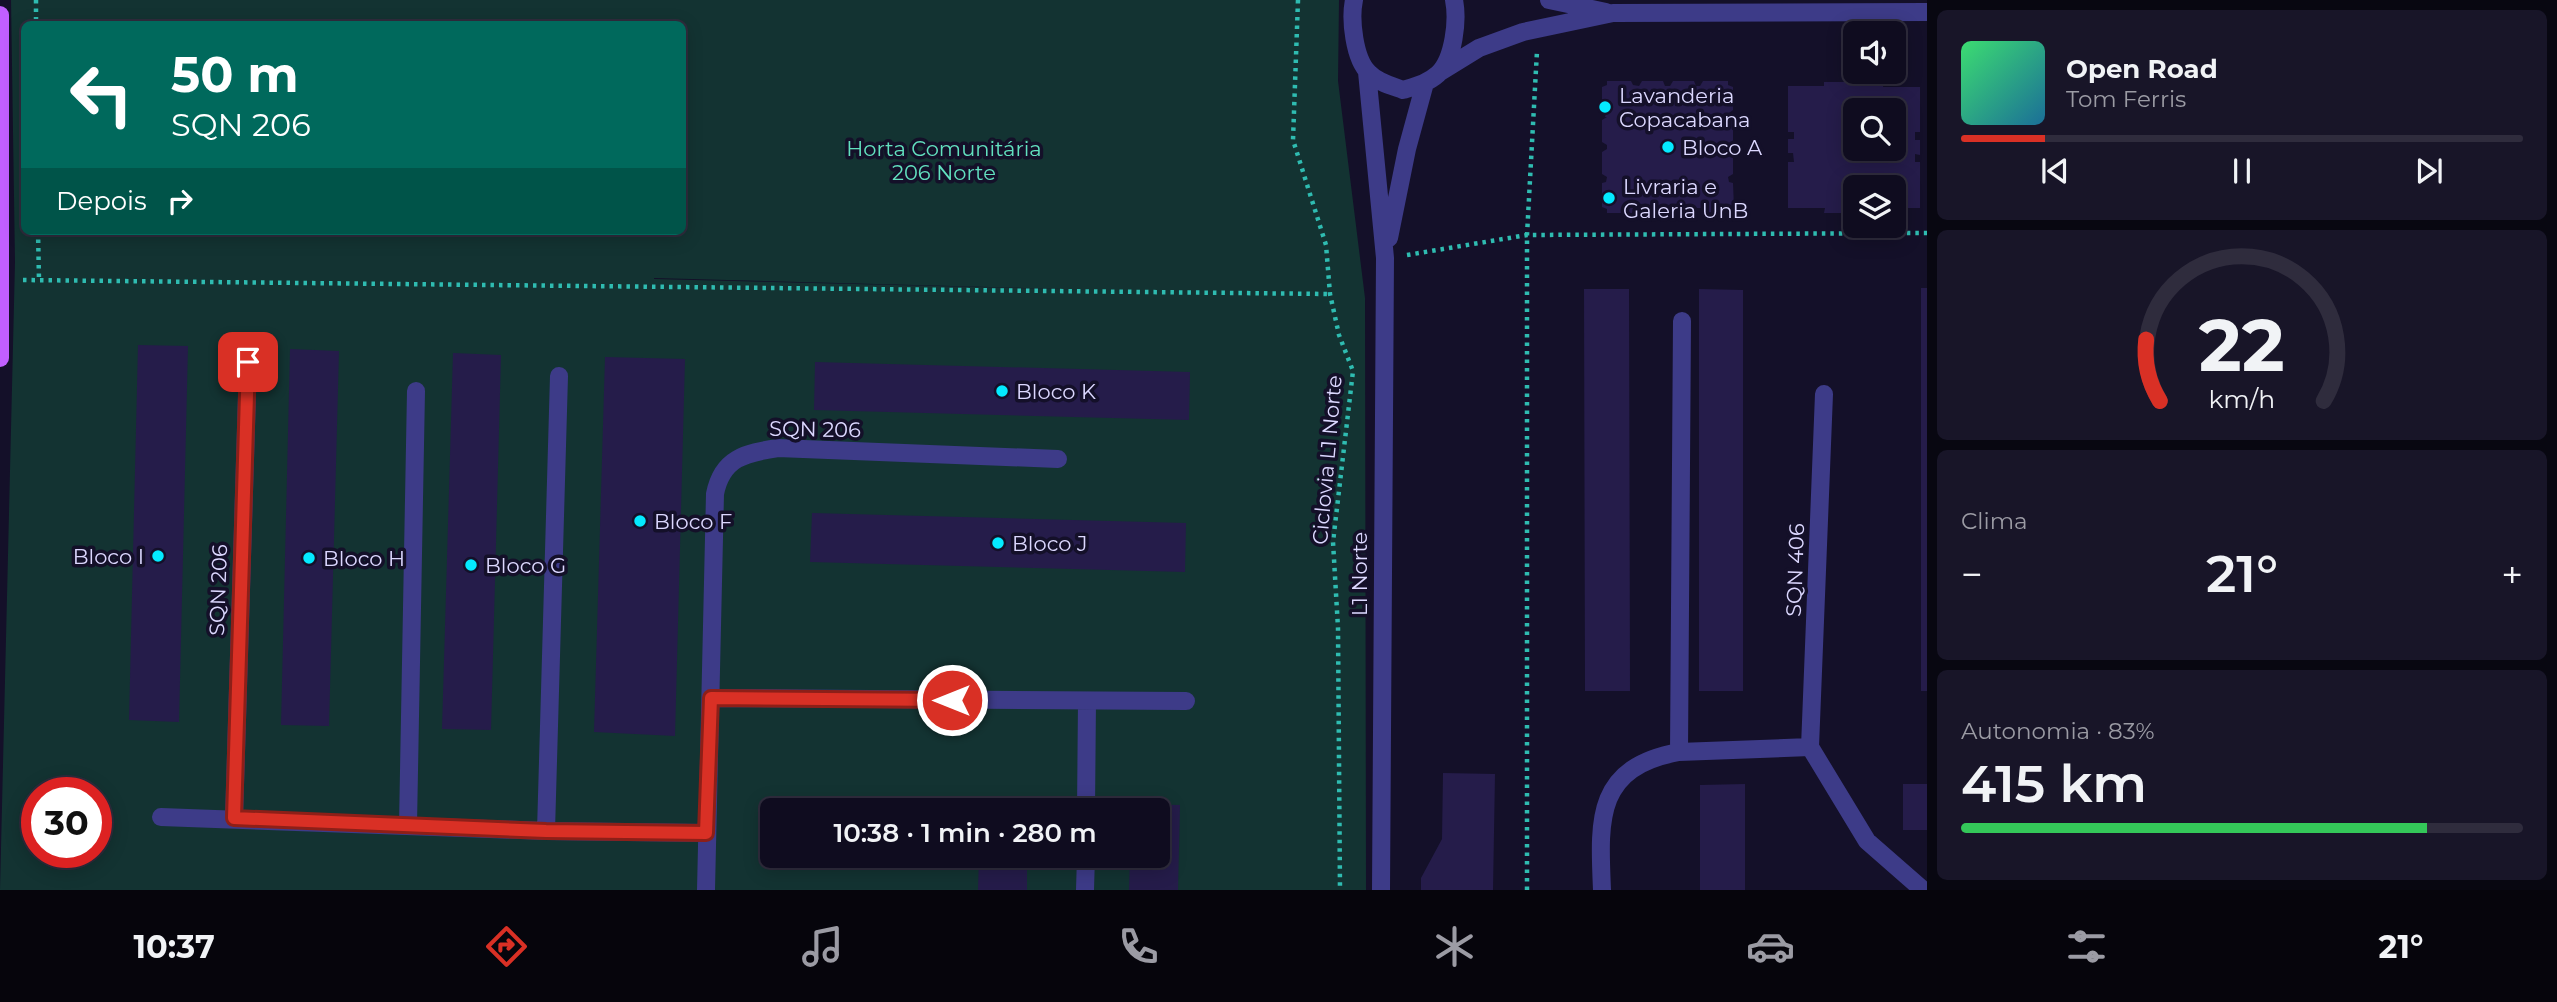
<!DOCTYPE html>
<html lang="pt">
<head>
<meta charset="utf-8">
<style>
	body { margin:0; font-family:Montserrat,sans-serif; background:#181528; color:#f1f3f6; height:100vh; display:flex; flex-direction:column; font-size:26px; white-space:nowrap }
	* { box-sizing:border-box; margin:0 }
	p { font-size:23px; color:#9b9ba4 }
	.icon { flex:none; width:38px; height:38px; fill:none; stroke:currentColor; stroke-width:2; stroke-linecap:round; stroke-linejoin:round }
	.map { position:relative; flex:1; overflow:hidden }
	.panel { display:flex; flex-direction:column; gap:10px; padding:10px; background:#080711; width:630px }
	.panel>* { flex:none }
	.hud { position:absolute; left:21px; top:21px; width:665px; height:214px; border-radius:10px; box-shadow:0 4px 18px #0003,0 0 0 2px #2f2c3d; background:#00695c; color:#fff; overflow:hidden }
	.tools { position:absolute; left:1843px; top:21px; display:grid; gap:14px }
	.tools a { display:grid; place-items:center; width:63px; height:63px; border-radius:10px; background:#0f0c1f; box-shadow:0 4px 18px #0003,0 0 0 2px #2f2c3d; font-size:35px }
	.speed { position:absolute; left:21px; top:777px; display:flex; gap:14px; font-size:35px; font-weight:700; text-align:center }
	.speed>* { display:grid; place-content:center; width:91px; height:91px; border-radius:50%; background:#0f0c1f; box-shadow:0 4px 18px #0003,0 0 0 2px #2f2c3d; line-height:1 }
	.speed .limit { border:10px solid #d22; background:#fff; color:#111 }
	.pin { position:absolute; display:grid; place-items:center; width:60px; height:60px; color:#fff; margin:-30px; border-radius:14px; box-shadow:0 4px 10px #0006 }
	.me { position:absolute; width:77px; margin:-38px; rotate:270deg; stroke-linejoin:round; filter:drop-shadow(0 0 5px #0008) }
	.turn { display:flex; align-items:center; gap:24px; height:147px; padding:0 35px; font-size:32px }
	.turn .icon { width:91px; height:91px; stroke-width:2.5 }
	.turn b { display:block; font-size:49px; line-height:60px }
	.then { display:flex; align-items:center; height:66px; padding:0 35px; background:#0003; gap:14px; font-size:26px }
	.big { font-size:52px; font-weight:600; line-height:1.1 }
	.panel .widget { flex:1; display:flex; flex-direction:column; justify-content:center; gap:10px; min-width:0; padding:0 24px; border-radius:10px; background:#181528 }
	.panel .dial { align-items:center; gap:0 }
	.dial svg { height:182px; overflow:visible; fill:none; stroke:#2f2c3d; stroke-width:7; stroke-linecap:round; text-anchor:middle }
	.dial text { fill:#f1f3f6; stroke:none }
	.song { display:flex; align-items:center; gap:21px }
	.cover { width:84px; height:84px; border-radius:10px; background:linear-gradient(135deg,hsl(140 70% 55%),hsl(200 70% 35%)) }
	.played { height:7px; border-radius:4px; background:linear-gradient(90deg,#d93025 15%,#2f2c3d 15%) }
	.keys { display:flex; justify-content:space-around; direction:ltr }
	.heat { display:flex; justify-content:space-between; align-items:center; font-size:38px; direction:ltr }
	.charge { height:10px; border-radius:5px; background:linear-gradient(90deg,#34c759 83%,#2f2c3d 0) }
	.trip { position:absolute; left:760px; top:798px; width:410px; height:70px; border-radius:10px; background:#0f0c1f; box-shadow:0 4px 18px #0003,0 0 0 2px #2f2c3d; font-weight:600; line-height:70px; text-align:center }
	.tab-bar { display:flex; height:112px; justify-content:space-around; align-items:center; background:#06050c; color:#9b9ba4 }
	.tab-bar .icon { width:49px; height:49px }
	.tab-bar .active { color:#d93025 }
	.tab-bar b { font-size:32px; color:#f1f3f6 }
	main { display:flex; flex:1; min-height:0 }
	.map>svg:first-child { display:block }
	.green { fill:#133332; fill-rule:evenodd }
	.building { fill:#251c4a; fill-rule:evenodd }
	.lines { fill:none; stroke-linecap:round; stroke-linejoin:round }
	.path { stroke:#2fbcb1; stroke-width:4.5; stroke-dasharray:3.5 5; stroke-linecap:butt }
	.minor { stroke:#3d3b88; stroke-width:18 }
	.major { stroke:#c15fff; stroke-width:18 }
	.route-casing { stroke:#8d1f18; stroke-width:18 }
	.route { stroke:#d93025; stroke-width:12 }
	.poi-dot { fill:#04eaff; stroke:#141029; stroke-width:2.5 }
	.labels { text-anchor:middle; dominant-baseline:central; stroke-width:7; stroke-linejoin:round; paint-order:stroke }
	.poi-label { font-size:21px; fill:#dcd8ff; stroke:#141029; text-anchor:start }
	.park-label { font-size:21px; fill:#62e1bf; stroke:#141029 }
	.street-label { font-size:21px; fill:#dcd8ff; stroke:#141029 }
</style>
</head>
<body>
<main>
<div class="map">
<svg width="1927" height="890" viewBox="0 0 1927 890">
	<rect width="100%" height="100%" fill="#141029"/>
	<path class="green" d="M11,0H1339L1338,81L1365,298L1366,890H0L15,262ZM24,24H682V231H24ZM654,278L1099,290L654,279ZM37,793H96V852H37ZM772,810H1157V856H772Z"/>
	<path class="building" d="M1607,81H1631L1633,85L1639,86L1642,81H1663L1665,86H1670L1673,81H1694L1696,86H1700L1703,81H1728V85L1733,87V110L1729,113L1728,117L1733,120V142L1729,145V149L1733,153V174L1728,177L1729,182L1733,183L1734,208L1728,209L1729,213L1704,212L1701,208H1696L1694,213H1672L1670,208L1665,209L1663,213H1641L1639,208H1635L1632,213H1607V209L1602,207V183L1606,182L1607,177L1602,174V152L1607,149V145L1602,142V120L1607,117H1605L1606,113L1602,111V87L1607,85Z
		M1824,82H1884L1883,87H1920V132H1915V140H1920V155L1915,154V162H1920V208H1894V187H1855V213H1824L1825,208H1788V162H1794L1793,153H1788V139H1794V132H1788V86H1824ZM1855,110H1894V149H1855Z
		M1921,288H1927V691H1921Z
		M1584,289H1629L1630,691H1585Z
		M1699,289L1743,290V691H1699Z
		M138,345L188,346L179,722L129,720Z
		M290,349L339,351L329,726L281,725Z
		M453,353L501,355L491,730L442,729Z
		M605,357L685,359L675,736L594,732Z
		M815,362L1190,372L1189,420L814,410Z
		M812,513L1186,523L1185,572L810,562Z
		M1443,773L1495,774L1493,890H1421V878L1442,839Z
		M1745,784V890H1700V785Z
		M1903,784H1927V830H1903Z
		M980,800L1029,801V810H980Z
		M1131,804L1180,805L1178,890H1129L1130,856H1157V810H1131Z
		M979,856H1027V890H978Z"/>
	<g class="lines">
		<path class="path" d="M36,0V24
			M1298,0L1293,140L1326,245L1330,294L1339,335L1353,371L1333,542L1338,628L1340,890
			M38,231L39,280
			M1407,255L1527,235L1927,233
			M23,280L1330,294
			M1527,890V235L1537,51"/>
		<path class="minor" d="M1354,0C1350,19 1354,59 1369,73C1377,82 1392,86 1403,90C1416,86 1428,83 1438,74C1454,59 1458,20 1454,0
			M1549,0L1606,12
			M1367,72L1385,258L1381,890
			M1440,72L1479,48L1523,32L1613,13L1927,12
			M1389,238L1407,149L1425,83
			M1824,394L1810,747L1867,841L1923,890
			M711,698L1186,701
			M1679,752L1682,321
			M1086,810L1087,701
			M161,817L546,831L706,833
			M234,818L248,362
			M408,825L416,391
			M546,831L559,376
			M706,890L715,494C722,458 745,453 778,448L1058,459
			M1085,890L1086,856
			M1602,890C1599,820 1595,767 1679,752L1810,747"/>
		<path class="major" d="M0,15V358"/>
	</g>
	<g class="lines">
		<defs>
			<path id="route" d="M248,362L234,818L546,831L706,833L711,698L952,700"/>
		</defs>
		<use href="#route" class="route-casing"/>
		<use href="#route" class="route"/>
	</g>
	<g class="poi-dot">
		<circle cx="1605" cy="107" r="7"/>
		<circle cx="1668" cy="147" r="7"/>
		<circle cx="1609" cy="198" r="7"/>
		<circle cx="1002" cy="391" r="7"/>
		<circle cx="640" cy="521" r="7"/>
		<circle cx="998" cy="543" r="7"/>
		<circle cx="158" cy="556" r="7"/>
		<circle cx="309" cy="558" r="7"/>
		<circle cx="471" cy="565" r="7"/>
	</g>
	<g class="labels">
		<g class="poi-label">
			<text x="1619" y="95">Lavanderia<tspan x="1619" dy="24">Copacabana</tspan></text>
			<text x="1682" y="147">Bloco A</text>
			<text x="1623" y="186">Livraria e<tspan x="1623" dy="24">Galeria UnB</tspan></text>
			<text x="1016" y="391">Bloco K</text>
			<text x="654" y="521">Bloco F</text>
			<text x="1012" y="543">Bloco J</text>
			<text x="144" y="556" text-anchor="end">Bloco I</text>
			<text x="323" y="558">Bloco H</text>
			<text x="485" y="565">Bloco G</text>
		</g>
		<g class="park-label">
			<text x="944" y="148">Horta Comunitária<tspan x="944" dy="24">206 Norte</tspan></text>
		</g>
		<g class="street-label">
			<text transform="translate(815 429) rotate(1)">SQN 206</text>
			<text transform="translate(1327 460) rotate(-85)">Ciclovia L1 Norte</text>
			<text transform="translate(1795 570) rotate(-88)">SQN 406</text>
			<text transform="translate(1359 574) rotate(-90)">L1 Norte</text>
			<text transform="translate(218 590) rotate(-88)">SQN 206</text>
		</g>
	</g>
</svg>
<div class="tools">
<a><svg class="icon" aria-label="sound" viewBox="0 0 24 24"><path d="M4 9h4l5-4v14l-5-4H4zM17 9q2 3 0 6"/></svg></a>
<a><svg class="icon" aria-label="search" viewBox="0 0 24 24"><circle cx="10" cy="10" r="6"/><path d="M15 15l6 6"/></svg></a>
<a><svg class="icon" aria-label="layers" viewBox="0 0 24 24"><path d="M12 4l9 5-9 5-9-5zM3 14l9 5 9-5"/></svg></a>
</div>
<div class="speed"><div class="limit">30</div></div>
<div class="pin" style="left:248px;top:362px;background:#d93025"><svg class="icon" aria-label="arrive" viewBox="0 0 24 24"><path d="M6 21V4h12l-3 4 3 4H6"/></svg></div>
<svg class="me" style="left:952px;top:700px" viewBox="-20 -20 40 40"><circle r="17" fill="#d93025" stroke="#fff" stroke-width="3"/><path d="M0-11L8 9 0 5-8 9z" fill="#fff"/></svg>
<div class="trip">10:38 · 1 min · 280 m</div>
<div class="hud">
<div class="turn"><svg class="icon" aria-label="left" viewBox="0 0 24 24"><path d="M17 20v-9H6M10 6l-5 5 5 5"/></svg><div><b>50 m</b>SQN 206</div></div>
<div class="then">Depois<svg class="icon" aria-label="right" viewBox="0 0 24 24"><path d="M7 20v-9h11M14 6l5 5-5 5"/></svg></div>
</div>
</div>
<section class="panel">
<div class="widget">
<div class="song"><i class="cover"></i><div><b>Open Road</b><p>Tom Ferris</p></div></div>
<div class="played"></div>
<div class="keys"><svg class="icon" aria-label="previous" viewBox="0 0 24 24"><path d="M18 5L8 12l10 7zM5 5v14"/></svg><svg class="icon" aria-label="pause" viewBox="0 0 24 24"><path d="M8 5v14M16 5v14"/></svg><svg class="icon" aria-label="next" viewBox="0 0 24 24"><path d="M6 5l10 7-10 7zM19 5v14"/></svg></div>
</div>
<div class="widget dial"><svg viewBox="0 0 100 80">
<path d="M14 69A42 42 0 1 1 86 69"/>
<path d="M14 69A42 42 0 0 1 8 42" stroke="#d93025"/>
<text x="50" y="56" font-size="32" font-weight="700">22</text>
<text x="50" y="72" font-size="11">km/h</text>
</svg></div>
<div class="widget"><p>Clima</p>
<div class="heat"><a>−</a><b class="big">21°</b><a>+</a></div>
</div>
<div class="widget"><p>Autonomia · 83%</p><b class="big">415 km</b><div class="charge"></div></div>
</section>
</main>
<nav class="tab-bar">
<b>10:37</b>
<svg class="icon active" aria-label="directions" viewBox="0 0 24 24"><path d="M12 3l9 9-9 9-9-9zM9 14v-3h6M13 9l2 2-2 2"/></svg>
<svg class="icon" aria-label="music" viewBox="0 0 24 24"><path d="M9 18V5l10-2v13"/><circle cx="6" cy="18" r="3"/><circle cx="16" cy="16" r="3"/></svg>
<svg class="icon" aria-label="phone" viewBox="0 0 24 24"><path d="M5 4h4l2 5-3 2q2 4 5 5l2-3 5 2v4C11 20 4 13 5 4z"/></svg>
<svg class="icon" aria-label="climate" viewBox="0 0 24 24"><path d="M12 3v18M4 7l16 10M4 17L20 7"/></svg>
<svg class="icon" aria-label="car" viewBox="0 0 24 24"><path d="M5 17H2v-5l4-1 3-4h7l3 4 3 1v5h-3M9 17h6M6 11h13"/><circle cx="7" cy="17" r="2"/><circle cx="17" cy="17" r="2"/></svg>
<svg class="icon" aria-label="filters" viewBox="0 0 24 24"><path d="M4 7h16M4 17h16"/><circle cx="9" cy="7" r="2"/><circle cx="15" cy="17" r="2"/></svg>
<b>21°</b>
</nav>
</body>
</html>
